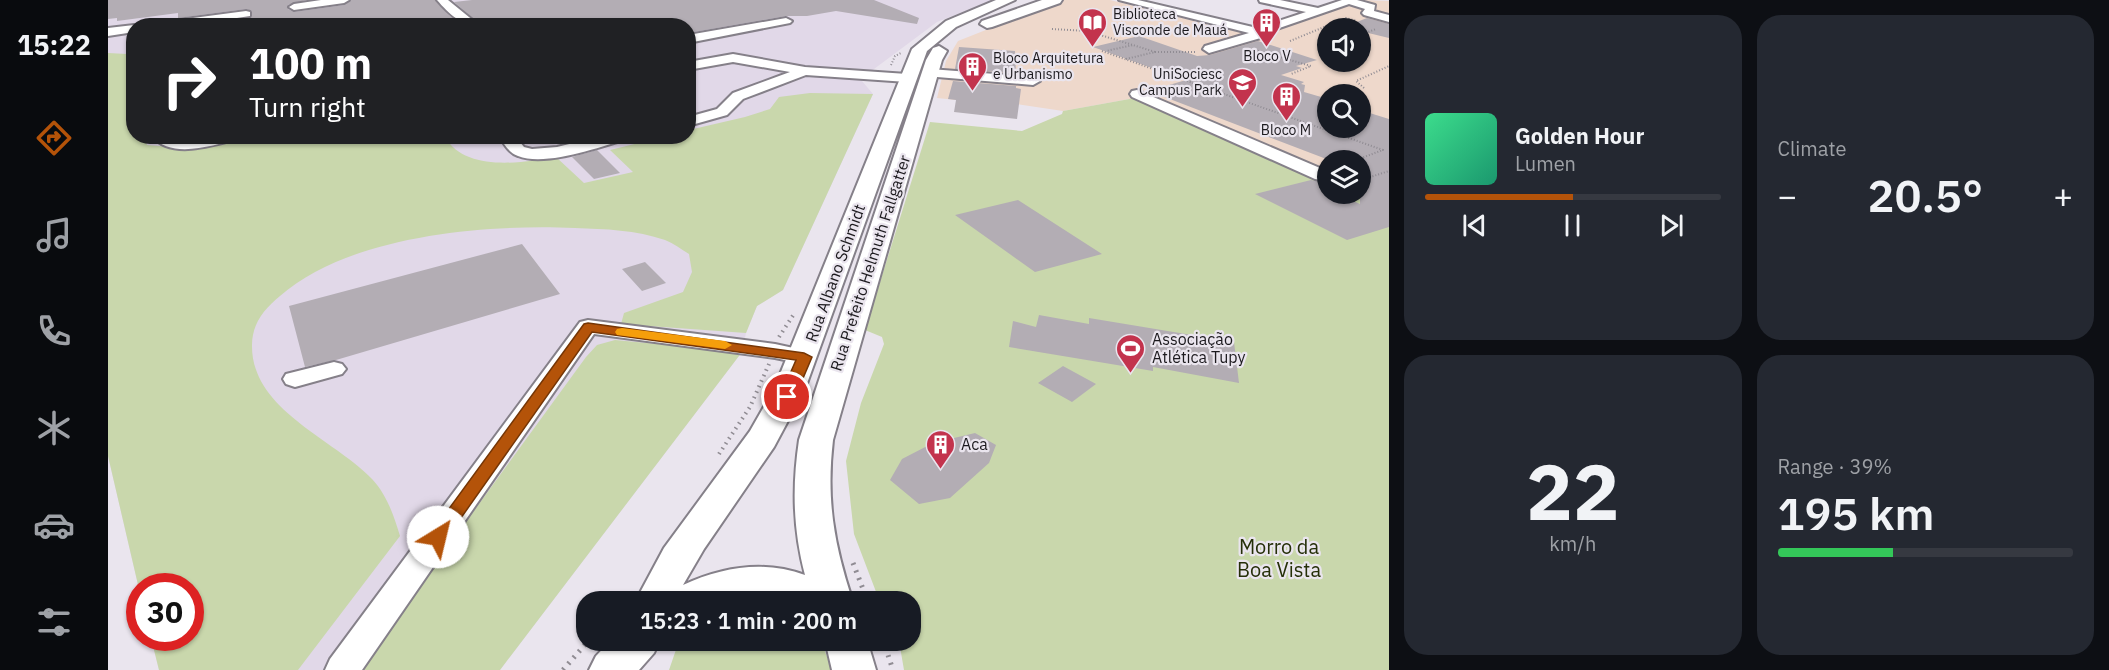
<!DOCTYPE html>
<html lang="en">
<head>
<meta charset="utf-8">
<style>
	body { margin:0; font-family:"IBM Plex Sans",sans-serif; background:#242831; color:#f1f3f6; height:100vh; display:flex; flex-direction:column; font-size:22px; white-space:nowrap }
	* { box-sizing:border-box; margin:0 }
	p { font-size:20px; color:#9ea1a6 }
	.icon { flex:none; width:33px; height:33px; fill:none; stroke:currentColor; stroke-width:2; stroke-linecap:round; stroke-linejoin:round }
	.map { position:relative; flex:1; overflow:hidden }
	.sheet { display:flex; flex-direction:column; gap:15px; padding:15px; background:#0d0f14; width:720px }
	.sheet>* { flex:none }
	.banner { position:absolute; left:18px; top:18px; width:570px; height:126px; border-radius:24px; box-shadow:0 2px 4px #0004; background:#202124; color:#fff; overflow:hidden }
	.tools { position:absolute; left:1209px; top:18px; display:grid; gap:12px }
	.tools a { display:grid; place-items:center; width:54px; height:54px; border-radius:50%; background:#171b24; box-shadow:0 2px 4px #0004; font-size:30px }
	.speed { position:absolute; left:18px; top:573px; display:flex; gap:12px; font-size:30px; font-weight:700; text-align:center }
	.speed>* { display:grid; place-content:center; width:78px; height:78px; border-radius:50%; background:#171b24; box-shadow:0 2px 4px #0004; line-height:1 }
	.speed .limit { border:9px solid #d22; background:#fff; color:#111 }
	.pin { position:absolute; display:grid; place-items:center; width:51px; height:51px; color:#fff; margin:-26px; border:3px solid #fff; border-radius:50%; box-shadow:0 2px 6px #0007 }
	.me { position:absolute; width:66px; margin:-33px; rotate:36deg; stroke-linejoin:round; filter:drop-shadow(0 0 4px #0008) }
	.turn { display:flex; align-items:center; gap:21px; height:126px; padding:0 24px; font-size:27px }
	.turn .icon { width:78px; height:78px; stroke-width:2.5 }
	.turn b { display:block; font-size:42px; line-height:51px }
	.big { font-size:45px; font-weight:600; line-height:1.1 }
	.sheet .card { flex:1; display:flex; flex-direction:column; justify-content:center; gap:9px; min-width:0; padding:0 21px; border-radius:24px; background:#242831 }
	.sheet .dial { align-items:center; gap:0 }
	.dial b { font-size:78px; line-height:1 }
	.song { display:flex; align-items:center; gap:18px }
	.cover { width:72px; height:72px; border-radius:9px; background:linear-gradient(135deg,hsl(150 70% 55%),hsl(160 70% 35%)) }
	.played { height:6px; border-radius:3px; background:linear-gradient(90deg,#b45309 50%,#363941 50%) }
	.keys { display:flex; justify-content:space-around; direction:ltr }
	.heat { display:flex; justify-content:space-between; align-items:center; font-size:33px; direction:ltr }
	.charge { height:9px; border-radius:4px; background:linear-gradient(90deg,#34c759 39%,#363941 0) }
	.sheet .tiles { flex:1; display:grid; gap:15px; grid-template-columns:repeat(2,1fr) }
	.trip { position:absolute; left:468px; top:591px; width:345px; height:60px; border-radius:24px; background:#171b24; box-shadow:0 2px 4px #0004; font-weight:600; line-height:60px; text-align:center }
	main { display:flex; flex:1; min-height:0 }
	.tabs { display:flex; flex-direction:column; width:108px; justify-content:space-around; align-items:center; background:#090b0e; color:#9ea1a6 }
	.tabs .icon { width:42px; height:42px }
	.tabs .on { color:#b45309 }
	.tabs b { font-size:27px; color:#f1f3f6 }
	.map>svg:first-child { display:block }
	.built { fill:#e1d8e8; fill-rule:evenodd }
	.education { fill:#eed8cb; fill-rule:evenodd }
	.green { fill:#c9d7ac }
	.building { fill:#b3adb4 }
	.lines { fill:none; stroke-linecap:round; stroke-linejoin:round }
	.minor-casing { stroke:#858089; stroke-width:4 }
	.major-casing { stroke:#858089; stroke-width:4 }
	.path-far3 { stroke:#908c93; stroke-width:2; stroke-dasharray:1 2; stroke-linecap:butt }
	.path-far2 { stroke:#908c93; stroke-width:3; stroke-dasharray:1.5 4; stroke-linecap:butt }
	.path-far1 { stroke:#908c93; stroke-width:4; stroke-dasharray:1.5 4.5; stroke-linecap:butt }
	.path { stroke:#908c93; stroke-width:5; stroke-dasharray:2 6; stroke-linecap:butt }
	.minor { fill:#fff; fill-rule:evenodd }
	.major { fill:#fff; fill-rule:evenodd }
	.route { fill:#b45309; stroke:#753606; stroke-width:1.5 }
	.slow { fill:#f59e0b }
	.labels { text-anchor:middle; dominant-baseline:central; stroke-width:4.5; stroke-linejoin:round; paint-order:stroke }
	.far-poi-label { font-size:14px; fill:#1c1a1e; stroke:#eae5ee; text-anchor:start }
	.street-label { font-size:16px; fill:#1c1a1e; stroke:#eae5ee }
	.poi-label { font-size:16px; fill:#1c1a1e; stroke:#eae5ee; text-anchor:start }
	.near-park-label { font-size:20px; fill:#252f08; stroke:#eae5ee }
</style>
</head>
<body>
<main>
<nav class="tabs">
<b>15:22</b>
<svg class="icon on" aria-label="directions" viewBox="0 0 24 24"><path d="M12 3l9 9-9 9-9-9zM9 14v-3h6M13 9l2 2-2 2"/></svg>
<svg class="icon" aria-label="music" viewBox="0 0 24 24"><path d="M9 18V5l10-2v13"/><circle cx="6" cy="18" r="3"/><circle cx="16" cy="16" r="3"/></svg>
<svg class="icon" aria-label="phone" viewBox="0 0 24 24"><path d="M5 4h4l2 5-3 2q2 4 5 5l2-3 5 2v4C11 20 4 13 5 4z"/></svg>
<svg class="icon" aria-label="climate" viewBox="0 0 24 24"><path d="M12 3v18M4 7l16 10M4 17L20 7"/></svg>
<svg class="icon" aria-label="car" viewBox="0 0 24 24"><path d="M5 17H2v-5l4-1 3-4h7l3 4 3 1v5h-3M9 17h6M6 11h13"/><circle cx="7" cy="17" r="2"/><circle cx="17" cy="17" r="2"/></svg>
<svg class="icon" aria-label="filters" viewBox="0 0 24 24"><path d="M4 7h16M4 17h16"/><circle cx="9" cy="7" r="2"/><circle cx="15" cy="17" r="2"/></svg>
</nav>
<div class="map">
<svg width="1281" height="670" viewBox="0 0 1281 670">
	<rect width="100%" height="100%" fill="#eae5ee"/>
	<path class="built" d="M0,0H886L829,22L758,75L754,81L765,94L675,290L649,306L638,333L634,352L392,670H51L43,638H82V586H32L31,589L0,456ZM26,26H580V136H26Z"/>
	<path class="education" d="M954,0H1002L1147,36L1256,0L1281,1V211L1239,194H1252V160H1220L1219,185L1027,98L955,111L888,101L886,104L829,98L838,61L850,41ZM1220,28H1252V62H1220ZM1220,94H1252V128H1220Z"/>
	<path class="green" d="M0,53L19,54L25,85L26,136L37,137L39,145L88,149L155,136L337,137C357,172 414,163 448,157L476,183L525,172L502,150L555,137L580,136L581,130L637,117L662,109L671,97L702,93L765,94L675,290L649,306L638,333L513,324L516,313L575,292L584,272L581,254C573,249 565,243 557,240C528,230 497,229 467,228C377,224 242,235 172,296C156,309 144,324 144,345C143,410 226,439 264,479C279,495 286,516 292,536L190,670H51L43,638H82V586H32L31,589L0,456Z
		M1027,98L1219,185L1220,194H1239L1281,211V670H796L791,641L802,640V602L784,601L782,593L770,597L746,534L738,461L753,403L776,344L774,337L757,330L822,122L914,131L954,114L955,111Z
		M507,340L634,352L392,670H250L478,357L489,345Z
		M571,641H713L724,670H561Z"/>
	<path class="building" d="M0,0H198L180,5V9L186,12L236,5L243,0H327L342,16L357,26H153L152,23L95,26L144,17V11L138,9L70,18V13L9,21V18L0,19Z
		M364,0H766L811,18L809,24L728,11L699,16H678L580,33V26L564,24L374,26L346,2Z
		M1259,18L1281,24V38L1252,31V28L1236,27Z
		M1031,36L1089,56L1102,55L1150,41L1209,60L1188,66L1194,68L1173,75L1196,82L1193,84L1197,85L1196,92L1220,99V128H1252V110L1281,119V227L1239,240L1147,194L1203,180L1213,182L1220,180V194H1230L1252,204V160H1221L1041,91L1078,80L985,47Z
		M851,47L907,51L908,73L847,69Z
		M845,81L908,86V88L913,89L909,119L846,112L848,100L840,99Z
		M489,150L512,173L486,179L464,157Z
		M910,200L994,254L927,272L847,215Z
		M414,244L452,294L228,360L197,367L181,306Z
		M537,262L558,283L534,291L514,269Z
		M931,315L981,324V318L1126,342L1131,383L1045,367V371L901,347L905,321L928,327Z
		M955,366L988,384L964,402L930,383Z
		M867,433L888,445L881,463L842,498L811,504L782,480L794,459L825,443Z"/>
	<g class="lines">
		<defs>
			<path id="minor" d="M213,0H241L236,3L186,10L181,7L186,4Z
				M329,0H340L372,26C354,26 341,14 329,0Z
				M1011,0H1030L1149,28L1198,12L1152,2L1151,0H1172L1210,8L1234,0H1249L1267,5L1266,11L1281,15V22L1256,15L1254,13L1257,9L1241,4L1157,33L1156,37L1101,53L1095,49L1097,46L1141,33Z
				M138,11L142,12V16L77,26H42L47,23Z
				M678,18L684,21L682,23L580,43V35Z
				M26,25L30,26H26V32L0,36V28Z
				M625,54L697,67L799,74L806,78L799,82L698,75L635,99L619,115L580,126V117L609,109L625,93L682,72L625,62L580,70V62Z
				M822,69L925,77L932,81L925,85L817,76L815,73L817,70Z
				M1029,90L1219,171L1220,178L1213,180L1207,179L1024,97L1022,94L1024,91Z
				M44,136L75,139L132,136L130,139C106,145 63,160 44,136Z
				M391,136H407L416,147L424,149L449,147L494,136H521L519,139C492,147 437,167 410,156C401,153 396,144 391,136Z
				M480,320L667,344L704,352L708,357L704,362L696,364L667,358L486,334L254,670H217L222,659L472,322Z
				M226,362L234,364L238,369L234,374L187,387L178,384L175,379L178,374Z"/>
			<path id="major" d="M888,0H907L848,27L819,51L697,389L666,447L596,549L575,585C614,567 656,560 697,575C685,529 684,487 691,440L818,60L825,48L831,46L839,51L834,60L725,440C718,500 726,545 745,602H677L646,598L624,602H527L556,548L642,431L666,389L804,49L838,21Z
				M934,0H954L952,3L884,27L879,28L872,24L874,21Z
				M503,640H552L546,653L531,670H481L488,656Z
				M717,640H759L768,670H724Z"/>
		</defs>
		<use href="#minor" class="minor-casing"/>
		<use href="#major" class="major-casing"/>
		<path class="path-far3" d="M1221,25L1239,28
			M944,29L979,31L1025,45L998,51
			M1252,35L1268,29
			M1182,41L1238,18L1249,21
			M1147,50L1203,66L1183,74
			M994,51L1275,150L1248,160
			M1047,52H1089
			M1018,59L1047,52L1025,45
			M783,65L787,56L793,53
			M1256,88L1248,81L1281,66
			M1253,180L1281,171"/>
		<path class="path-far2" d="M1252,181L1258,179"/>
		<path class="path-far1" d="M671,337L686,314
			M611,454L642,407L661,364"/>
		<path class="path" d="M745,563L760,602
			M775,640L785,670
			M455,670L481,640"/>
		<use href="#minor" class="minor"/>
		<use href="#major" class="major"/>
	</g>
	<path class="route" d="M480,323L696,353L704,357L687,397L679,402L672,397L688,360L484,332L336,542L330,544L324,542L321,537L324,532L476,324Z"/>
	<path class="slow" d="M514,328L617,341L624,345L617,349L509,335L507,332L509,329Z"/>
	<defs>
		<symbol id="library-pin" viewBox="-11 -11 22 30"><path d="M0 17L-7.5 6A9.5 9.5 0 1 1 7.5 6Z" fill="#c3334d" stroke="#eae5ee"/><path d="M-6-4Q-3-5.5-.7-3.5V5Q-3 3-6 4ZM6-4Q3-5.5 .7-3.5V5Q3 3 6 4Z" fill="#fff"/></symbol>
		<symbol id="building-pin" viewBox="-11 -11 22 30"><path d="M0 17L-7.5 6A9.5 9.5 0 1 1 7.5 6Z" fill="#c3334d" stroke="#eae5ee"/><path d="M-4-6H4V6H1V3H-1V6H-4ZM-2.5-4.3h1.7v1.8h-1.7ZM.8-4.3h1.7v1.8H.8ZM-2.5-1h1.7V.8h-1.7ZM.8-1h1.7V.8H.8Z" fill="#fff"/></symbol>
		<symbol id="university-pin" viewBox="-11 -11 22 30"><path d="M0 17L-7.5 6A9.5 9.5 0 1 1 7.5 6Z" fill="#c3334d" stroke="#eae5ee"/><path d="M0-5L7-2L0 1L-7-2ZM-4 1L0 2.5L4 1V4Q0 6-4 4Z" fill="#fff"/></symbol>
		<symbol id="stadium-pin" viewBox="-11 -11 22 30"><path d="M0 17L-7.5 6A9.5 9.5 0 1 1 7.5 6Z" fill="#c3334d" stroke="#eae5ee"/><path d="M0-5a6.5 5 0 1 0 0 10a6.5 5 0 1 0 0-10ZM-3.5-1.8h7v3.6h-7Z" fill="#fff"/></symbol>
	</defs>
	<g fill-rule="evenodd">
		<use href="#library-pin" x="968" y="6" width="33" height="45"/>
		<use href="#building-pin" x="1142" y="6" width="33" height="45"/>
		<use href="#building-pin" x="848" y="50" width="33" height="45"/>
		<use href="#university-pin" x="1118" y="66" width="33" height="45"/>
		<use href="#building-pin" x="1162" y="80" width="33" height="45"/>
		<use href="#stadium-pin" x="1006" y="332" width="33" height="45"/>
		<use href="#building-pin" x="816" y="428" width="33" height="45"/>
	</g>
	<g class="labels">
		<g class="far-poi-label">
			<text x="1005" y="14">Biblioteca<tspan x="1005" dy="16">Visconde de Mauá</tspan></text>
			<text x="1159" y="56" text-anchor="middle">Bloco V</text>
			<text x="885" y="58">Bloco Arquitetura<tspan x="885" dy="16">e Urbanismo</tspan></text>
			<text x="1114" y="74" text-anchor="end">UniSociesc<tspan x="1114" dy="16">Campus Park</tspan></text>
			<text x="1178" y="130" text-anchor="middle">Bloco M</text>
		</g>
		<g class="street-label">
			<text transform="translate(762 263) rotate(-72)">Rua Prefeito Helmuth Fallgatter</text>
			<text transform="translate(727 273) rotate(-70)">Rua Albano Schmidt</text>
		</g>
		<g class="poi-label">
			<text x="1044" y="339">Associação<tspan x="1044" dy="18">Atlética Tupy</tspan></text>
			<text x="853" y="444">Aca</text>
		</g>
		<g class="near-park-label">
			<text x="1171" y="546">Morro da<tspan x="1171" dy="23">Boa Vista</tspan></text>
		</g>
	</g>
</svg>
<div class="tools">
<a><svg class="icon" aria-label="sound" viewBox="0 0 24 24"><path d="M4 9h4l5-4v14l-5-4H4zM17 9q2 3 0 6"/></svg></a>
<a><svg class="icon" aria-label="search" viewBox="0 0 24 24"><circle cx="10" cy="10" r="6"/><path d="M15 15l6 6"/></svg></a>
<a><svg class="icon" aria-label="layers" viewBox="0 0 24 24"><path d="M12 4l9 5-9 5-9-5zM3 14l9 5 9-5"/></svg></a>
</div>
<div class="speed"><div class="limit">30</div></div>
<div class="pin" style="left:679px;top:397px;background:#d93025"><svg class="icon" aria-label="arrive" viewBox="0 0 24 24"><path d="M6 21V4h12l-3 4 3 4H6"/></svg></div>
<svg class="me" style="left:330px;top:537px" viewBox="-20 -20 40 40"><circle r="19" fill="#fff"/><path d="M0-13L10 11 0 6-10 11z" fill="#b45309"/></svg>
<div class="trip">15:23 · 1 min · 200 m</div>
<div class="banner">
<div class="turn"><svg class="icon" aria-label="right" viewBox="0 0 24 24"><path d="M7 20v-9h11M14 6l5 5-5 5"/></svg><div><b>100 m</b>Turn right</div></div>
</div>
</div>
<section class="sheet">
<div class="tiles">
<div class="card">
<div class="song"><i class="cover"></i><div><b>Golden Hour</b><p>Lumen</p></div></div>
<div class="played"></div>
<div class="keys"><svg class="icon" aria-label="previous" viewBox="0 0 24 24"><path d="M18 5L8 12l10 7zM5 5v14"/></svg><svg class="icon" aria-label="pause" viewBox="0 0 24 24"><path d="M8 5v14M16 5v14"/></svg><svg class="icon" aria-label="next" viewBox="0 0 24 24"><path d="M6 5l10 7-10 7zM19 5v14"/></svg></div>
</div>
<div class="card"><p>Climate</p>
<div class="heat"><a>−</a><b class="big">20.5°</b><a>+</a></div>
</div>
<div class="card dial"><b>22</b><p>km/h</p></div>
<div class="card"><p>Range · 39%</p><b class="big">195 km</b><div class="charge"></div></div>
</div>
</section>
</main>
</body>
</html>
